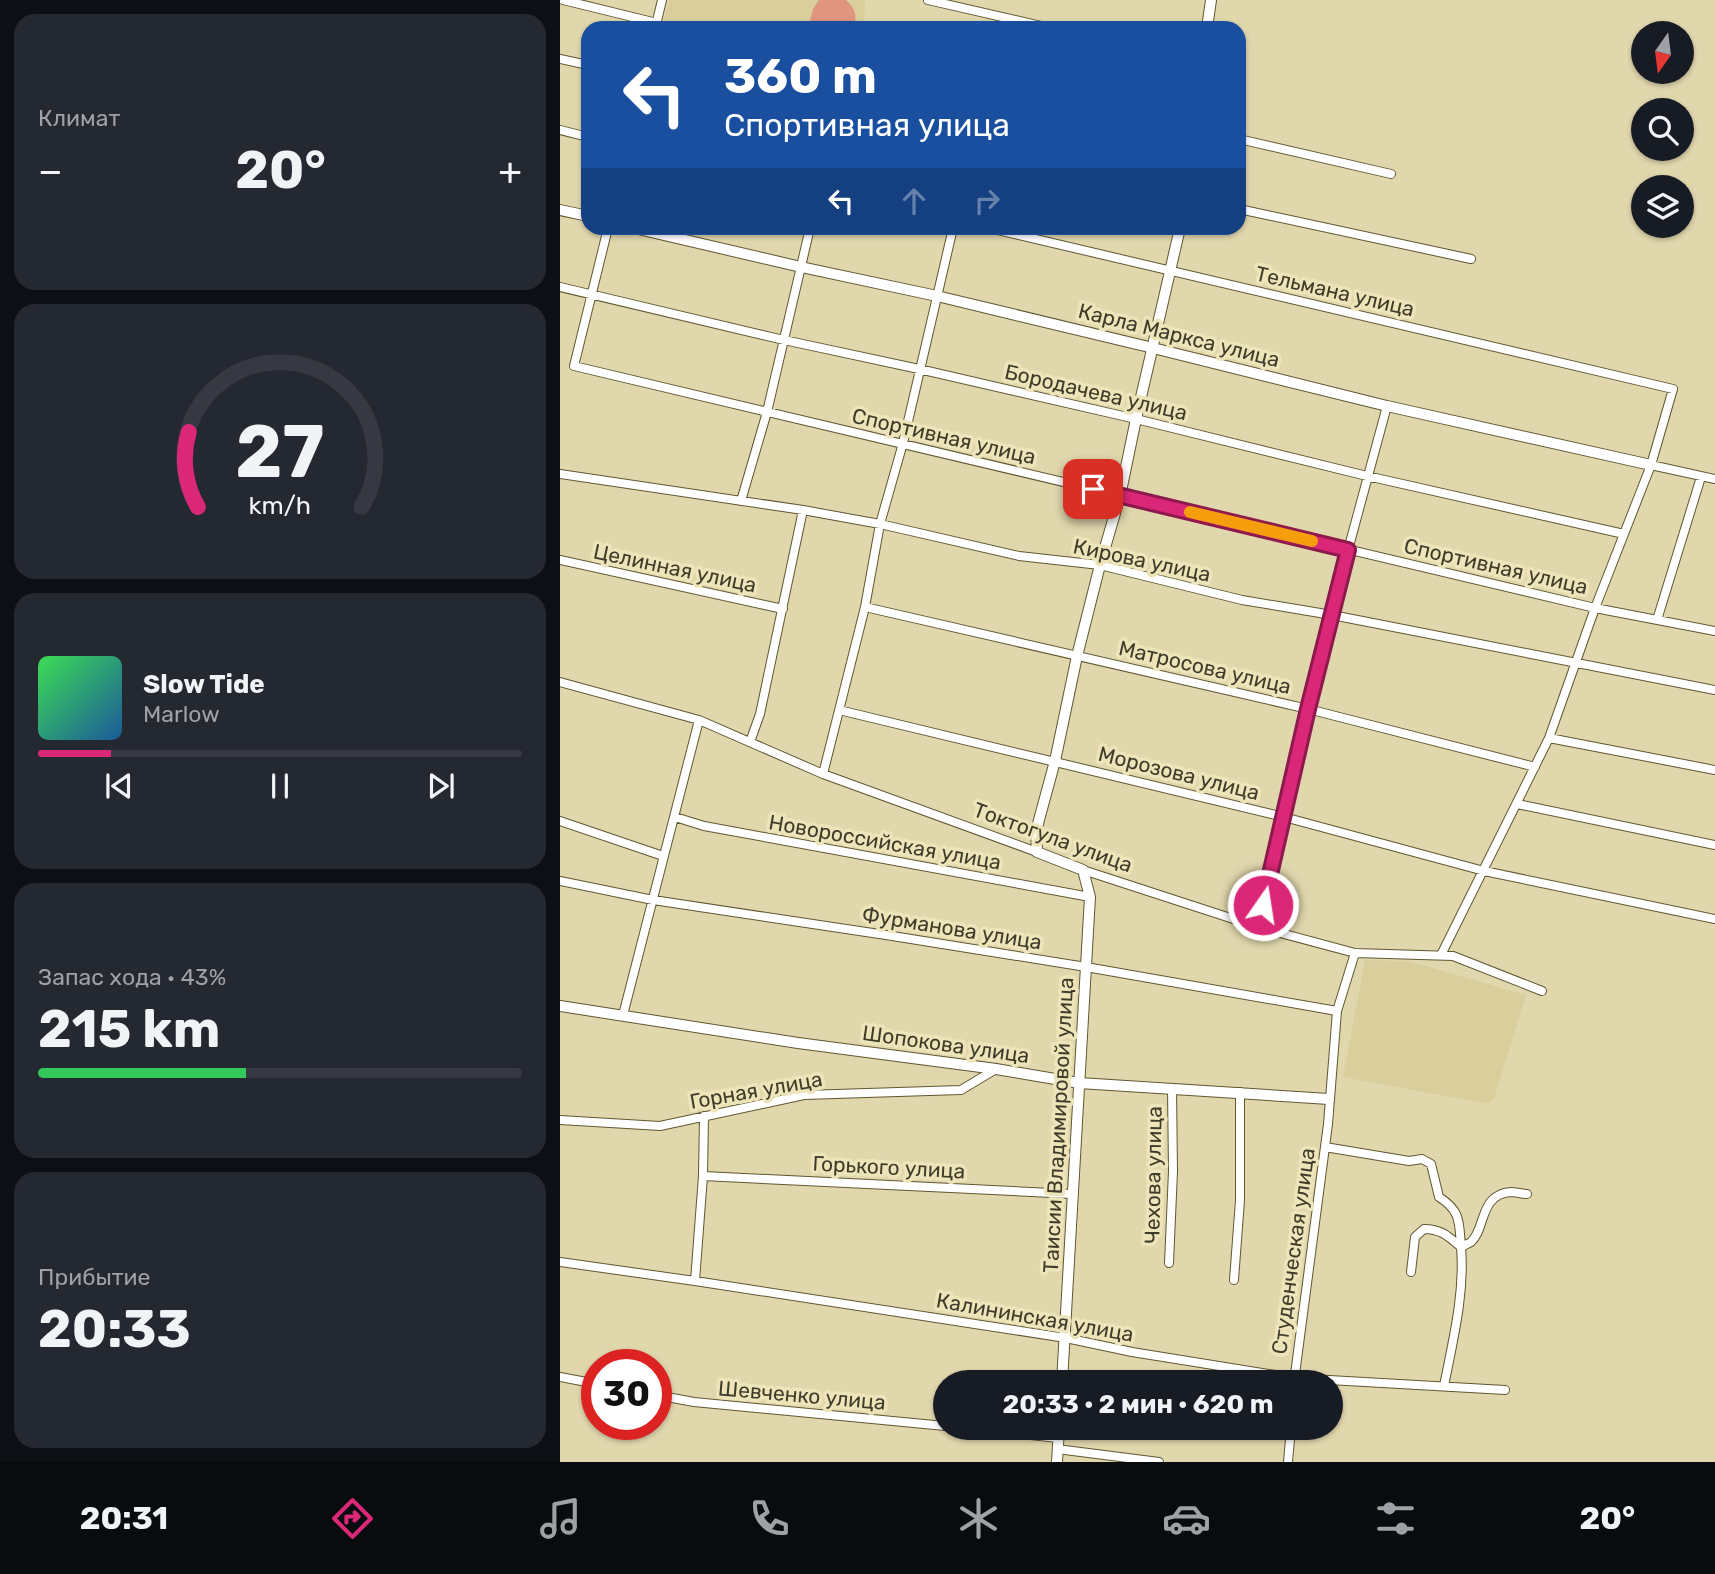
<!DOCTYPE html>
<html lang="ru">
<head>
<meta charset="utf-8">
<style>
	body { margin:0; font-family:Rubik,sans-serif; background:#242831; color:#f1f3f6; height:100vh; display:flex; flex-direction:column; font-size:26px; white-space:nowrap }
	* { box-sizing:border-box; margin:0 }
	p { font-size:23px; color:#9ea1a6 }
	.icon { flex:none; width:38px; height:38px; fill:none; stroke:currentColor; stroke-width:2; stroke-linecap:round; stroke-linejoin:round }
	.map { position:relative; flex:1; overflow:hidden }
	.sheet { display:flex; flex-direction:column; gap:14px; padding:14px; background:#0d0f14; width:560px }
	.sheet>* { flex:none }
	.banner { position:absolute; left:21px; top:21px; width:665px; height:214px; border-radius:21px; box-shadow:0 2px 5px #0004; background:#1a4fa0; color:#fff; overflow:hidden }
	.needle { width:46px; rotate:194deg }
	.fabs { position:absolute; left:1071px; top:21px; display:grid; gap:14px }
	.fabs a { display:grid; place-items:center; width:63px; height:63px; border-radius:50%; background:#171b24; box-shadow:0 2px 5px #0004; font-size:35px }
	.speed { position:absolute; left:21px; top:1349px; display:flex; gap:14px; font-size:35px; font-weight:700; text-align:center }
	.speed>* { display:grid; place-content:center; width:91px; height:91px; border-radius:50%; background:#171b24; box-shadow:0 2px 5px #0004; line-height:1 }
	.speed .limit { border:10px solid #d22; background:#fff; color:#111 }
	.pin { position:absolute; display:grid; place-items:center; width:60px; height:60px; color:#fff; margin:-30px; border-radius:14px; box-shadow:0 4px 10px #0006 }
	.me { position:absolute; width:77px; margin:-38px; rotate:13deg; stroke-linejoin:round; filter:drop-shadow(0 0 5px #0008) }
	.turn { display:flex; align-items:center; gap:24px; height:147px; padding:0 28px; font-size:32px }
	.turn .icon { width:91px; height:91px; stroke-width:2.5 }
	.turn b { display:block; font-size:49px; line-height:60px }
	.lanes { display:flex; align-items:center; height:66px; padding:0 28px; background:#0003; justify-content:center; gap:35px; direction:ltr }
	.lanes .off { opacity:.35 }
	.big { font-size:52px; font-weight:700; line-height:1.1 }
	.sheet .card { flex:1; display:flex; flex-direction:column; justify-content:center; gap:10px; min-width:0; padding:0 24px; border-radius:21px; background:#242831 }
	.sheet .dial { align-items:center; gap:0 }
	.dial svg { height:182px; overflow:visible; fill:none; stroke:#363941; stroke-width:7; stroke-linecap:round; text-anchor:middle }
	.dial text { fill:#f1f3f6; stroke:none }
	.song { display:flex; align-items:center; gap:21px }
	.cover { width:84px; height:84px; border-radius:10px; background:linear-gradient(135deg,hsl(130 70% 55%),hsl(210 70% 35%)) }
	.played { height:7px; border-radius:4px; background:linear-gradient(90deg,#db2777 15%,#363941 15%) }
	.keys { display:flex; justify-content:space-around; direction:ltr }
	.heat { display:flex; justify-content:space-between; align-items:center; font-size:38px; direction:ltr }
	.charge { height:10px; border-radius:5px; background:linear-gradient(90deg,#34c759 43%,#363941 0) }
	.trip { position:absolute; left:373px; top:1370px; width:410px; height:70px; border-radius:35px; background:#171b24; box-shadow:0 2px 5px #0004; font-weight:700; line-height:70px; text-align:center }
	.tab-bar { display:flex; height:112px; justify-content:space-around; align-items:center; background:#090b0e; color:#9ea1a6 }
	.tab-bar .icon { width:49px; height:49px }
	.tab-bar .active { color:#db2777 }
	.tab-bar b { font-size:32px; color:#f1f3f6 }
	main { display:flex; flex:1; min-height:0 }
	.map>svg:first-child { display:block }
	.built { fill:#d9ce9c }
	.pitch { fill:#e09580 }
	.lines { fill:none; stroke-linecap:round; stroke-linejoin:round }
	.minor-casing { stroke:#605731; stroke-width:10 }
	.tertiary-casing { stroke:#605731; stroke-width:12 }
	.minor { stroke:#fff; stroke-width:8 }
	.tertiary { stroke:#fff; stroke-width:10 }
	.route-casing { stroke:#8e194d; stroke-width:18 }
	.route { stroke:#db2777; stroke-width:12 }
	.slow { stroke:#f59e0b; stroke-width:12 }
	.labels { text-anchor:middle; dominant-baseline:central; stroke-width:7; stroke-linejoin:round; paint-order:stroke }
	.street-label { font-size:21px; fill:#403c2b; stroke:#eee4b9 }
</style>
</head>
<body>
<main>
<section class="sheet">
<div class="card"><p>Климат</p>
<div class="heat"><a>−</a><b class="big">20°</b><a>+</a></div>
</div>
<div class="card dial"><svg viewBox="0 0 100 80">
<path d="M14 69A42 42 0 1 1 86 69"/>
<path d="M14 69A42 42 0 0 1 10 36" stroke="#db2777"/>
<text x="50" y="56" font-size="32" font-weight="700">27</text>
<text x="50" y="72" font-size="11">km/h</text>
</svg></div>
<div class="card">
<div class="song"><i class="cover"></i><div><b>Slow Tide</b><p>Marlow</p></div></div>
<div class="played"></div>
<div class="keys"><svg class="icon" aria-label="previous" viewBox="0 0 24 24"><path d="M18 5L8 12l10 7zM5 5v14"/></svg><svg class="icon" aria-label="pause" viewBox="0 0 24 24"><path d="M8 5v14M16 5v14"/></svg><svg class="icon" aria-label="next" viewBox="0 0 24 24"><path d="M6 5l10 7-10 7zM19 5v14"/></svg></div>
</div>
<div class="card"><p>Запас хода · 43%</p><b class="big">215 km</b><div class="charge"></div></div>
<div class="card"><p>Прибытие</p><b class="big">20:33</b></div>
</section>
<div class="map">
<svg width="1155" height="1462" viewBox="0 0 1155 1462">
	<rect width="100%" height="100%" fill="#e1d7ad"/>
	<path class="built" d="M109,0H305L304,28H102Z
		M805,960L848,961L966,995L934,1099L928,1104L783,1077Z"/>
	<path class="pitch" d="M259,0H286C296,10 297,15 294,28H248L253,9Z"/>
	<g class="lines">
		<defs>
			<path id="minor" d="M3,0L97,23
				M368,0L490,28
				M96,25L102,0
				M0,59L28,65
				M0,130L28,137
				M679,139L831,174
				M679,209L911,259
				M48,228L14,366L1035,608L1155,631
				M429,228L1113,389L1091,465L1035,608L989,738L881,955
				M0,287L224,340L359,369L576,419L807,476L1064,534
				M1091,465L1155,479
				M0,474L243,510L320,524L459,556L540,565L682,600L772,615L1155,690
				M181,501L207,412L250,228
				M0,560L223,609
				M305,607L748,709L975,767
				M1097,620L1141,477
				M0,682L139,720L263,774L477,852
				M279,710L724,817L924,871L1155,919
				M989,738L1155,770
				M190,742L200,714L243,510
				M263,774L305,607L320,524L343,443L393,228
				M957,804L1155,845
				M115,817L144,826L530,897
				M0,821L103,856
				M523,870L698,927L795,953L893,956L982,991
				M0,881L93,900L326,935L526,967L777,1011
				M698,927L748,709L788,550L827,406
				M63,1015L139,720
				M0,1120L100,1126L244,1095L401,1090L436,1069
				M765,1147L849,1161L862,1159L871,1164L879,1197C901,1211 899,1222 901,1247C904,1245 908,1244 911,1242C926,1229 919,1194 951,1192C956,1192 962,1194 967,1194
				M143,1176L512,1194
				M0,1262L135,1281L506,1338L572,1352L734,1378L945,1390
				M609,1263L613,1171L612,1088
				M851,1272L855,1237L864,1229C881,1229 888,1236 901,1247C905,1293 893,1340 884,1386
				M674,1280L680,1200V1092
				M135,1281L143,1176L144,1116
				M0,1377L37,1384
				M734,1382L768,1124L777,1011L795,953
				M96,1395L134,1402L385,1426
				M405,1428L498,1438
				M497,1449L599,1462
				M728,1462L731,1428"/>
			<path id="tertiary" d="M647,28L651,0
				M0,210L28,216
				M74,228L241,267L377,296L593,348L827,406L1091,465
				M0,1006L238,1043L436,1069L519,1083L769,1099
				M502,1382L530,897L523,870L477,852L476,831L495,761L517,656L540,565L560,496L576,419L620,228
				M497,1462L499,1428"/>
		</defs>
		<use href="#minor" class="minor-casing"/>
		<use href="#tertiary" class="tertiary-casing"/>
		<use href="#minor" class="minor"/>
		<use href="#tertiary" class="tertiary"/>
	</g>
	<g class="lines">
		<defs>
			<path id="route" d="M533,489L788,550L748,709L703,905"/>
		</defs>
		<use href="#route" class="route-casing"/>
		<use href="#route" class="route"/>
		<path class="slow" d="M630,512L752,541"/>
	</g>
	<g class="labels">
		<g class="street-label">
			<text transform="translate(775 291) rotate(13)">Тельмана улица</text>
			<text transform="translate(619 335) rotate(14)">Карла Маркса улица</text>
			<text transform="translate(536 392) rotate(13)">Бородачева улица</text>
			<text transform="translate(384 436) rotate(13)">Спортивная улица</text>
			<text transform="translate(582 560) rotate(12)">Кирова улица</text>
			<text transform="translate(936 566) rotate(13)">Спортивная улица</text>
			<text transform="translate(115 568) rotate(12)">Целинная улица</text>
			<text transform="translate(645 667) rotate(13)">Матросова улица</text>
			<text transform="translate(619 773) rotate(14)">Морозова улица</text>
			<text transform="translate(493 837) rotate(20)">Токтогула улица</text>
			<text transform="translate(325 842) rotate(10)">Новороссийская улица</text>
			<text transform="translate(392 928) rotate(9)">Фурманова улица</text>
			<text transform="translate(386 1044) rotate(8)">Шопокова улица</text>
			<text transform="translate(196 1090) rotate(-10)">Горная улица</text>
			<text transform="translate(498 1125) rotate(-87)">Таисии Владимировой улица</text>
			<text transform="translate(329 1167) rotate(3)">Горького улица</text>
			<text transform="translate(593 1175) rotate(-89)">Чехова улица</text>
			<text transform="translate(733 1251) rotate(-82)">Студенческая улица</text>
			<text transform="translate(475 1317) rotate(10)">Калининская улица</text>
			<text transform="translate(242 1395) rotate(5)">Шевченко улица</text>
		</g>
	</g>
</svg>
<div class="fabs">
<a><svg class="needle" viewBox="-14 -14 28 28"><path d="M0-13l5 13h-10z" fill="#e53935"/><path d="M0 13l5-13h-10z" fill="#9ea1a6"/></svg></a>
<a><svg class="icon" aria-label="search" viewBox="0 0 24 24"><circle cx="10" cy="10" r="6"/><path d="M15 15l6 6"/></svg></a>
<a><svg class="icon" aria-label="layers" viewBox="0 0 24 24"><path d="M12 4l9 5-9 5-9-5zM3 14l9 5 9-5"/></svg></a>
</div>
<div class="speed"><div class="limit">30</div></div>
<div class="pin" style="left:533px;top:489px;background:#d93025"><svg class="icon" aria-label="arrive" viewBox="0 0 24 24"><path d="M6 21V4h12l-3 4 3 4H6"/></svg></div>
<svg class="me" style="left:703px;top:905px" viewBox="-20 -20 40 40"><circle r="17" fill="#db2777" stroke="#fff" stroke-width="3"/><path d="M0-11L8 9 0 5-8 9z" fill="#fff"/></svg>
<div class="trip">20:33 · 2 мин · 620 m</div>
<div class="banner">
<div class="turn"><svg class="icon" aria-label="left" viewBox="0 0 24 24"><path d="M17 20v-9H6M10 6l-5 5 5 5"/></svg><div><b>360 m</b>Спортивная улица</div></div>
<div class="lanes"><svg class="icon" aria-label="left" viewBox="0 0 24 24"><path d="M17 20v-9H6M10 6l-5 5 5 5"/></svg><svg class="icon off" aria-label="ahead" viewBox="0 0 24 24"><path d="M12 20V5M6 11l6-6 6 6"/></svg><svg class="icon off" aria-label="right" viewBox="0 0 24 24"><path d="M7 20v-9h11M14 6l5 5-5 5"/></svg></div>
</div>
</div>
</main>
<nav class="tab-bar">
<b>20:31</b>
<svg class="icon active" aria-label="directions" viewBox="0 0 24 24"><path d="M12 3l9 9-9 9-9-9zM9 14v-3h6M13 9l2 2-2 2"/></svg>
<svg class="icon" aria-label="music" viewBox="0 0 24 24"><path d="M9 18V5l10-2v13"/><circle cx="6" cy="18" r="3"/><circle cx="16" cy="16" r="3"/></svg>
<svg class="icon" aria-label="phone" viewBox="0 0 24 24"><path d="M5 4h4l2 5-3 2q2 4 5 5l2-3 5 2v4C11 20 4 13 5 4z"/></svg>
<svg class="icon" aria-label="climate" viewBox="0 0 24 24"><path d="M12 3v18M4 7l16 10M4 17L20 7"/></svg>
<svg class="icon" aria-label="car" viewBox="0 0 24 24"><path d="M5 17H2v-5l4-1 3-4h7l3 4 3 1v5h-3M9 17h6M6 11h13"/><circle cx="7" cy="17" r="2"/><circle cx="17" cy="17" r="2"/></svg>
<svg class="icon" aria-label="filters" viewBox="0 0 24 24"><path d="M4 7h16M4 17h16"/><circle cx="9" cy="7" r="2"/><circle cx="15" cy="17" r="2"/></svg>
<b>20°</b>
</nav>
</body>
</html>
